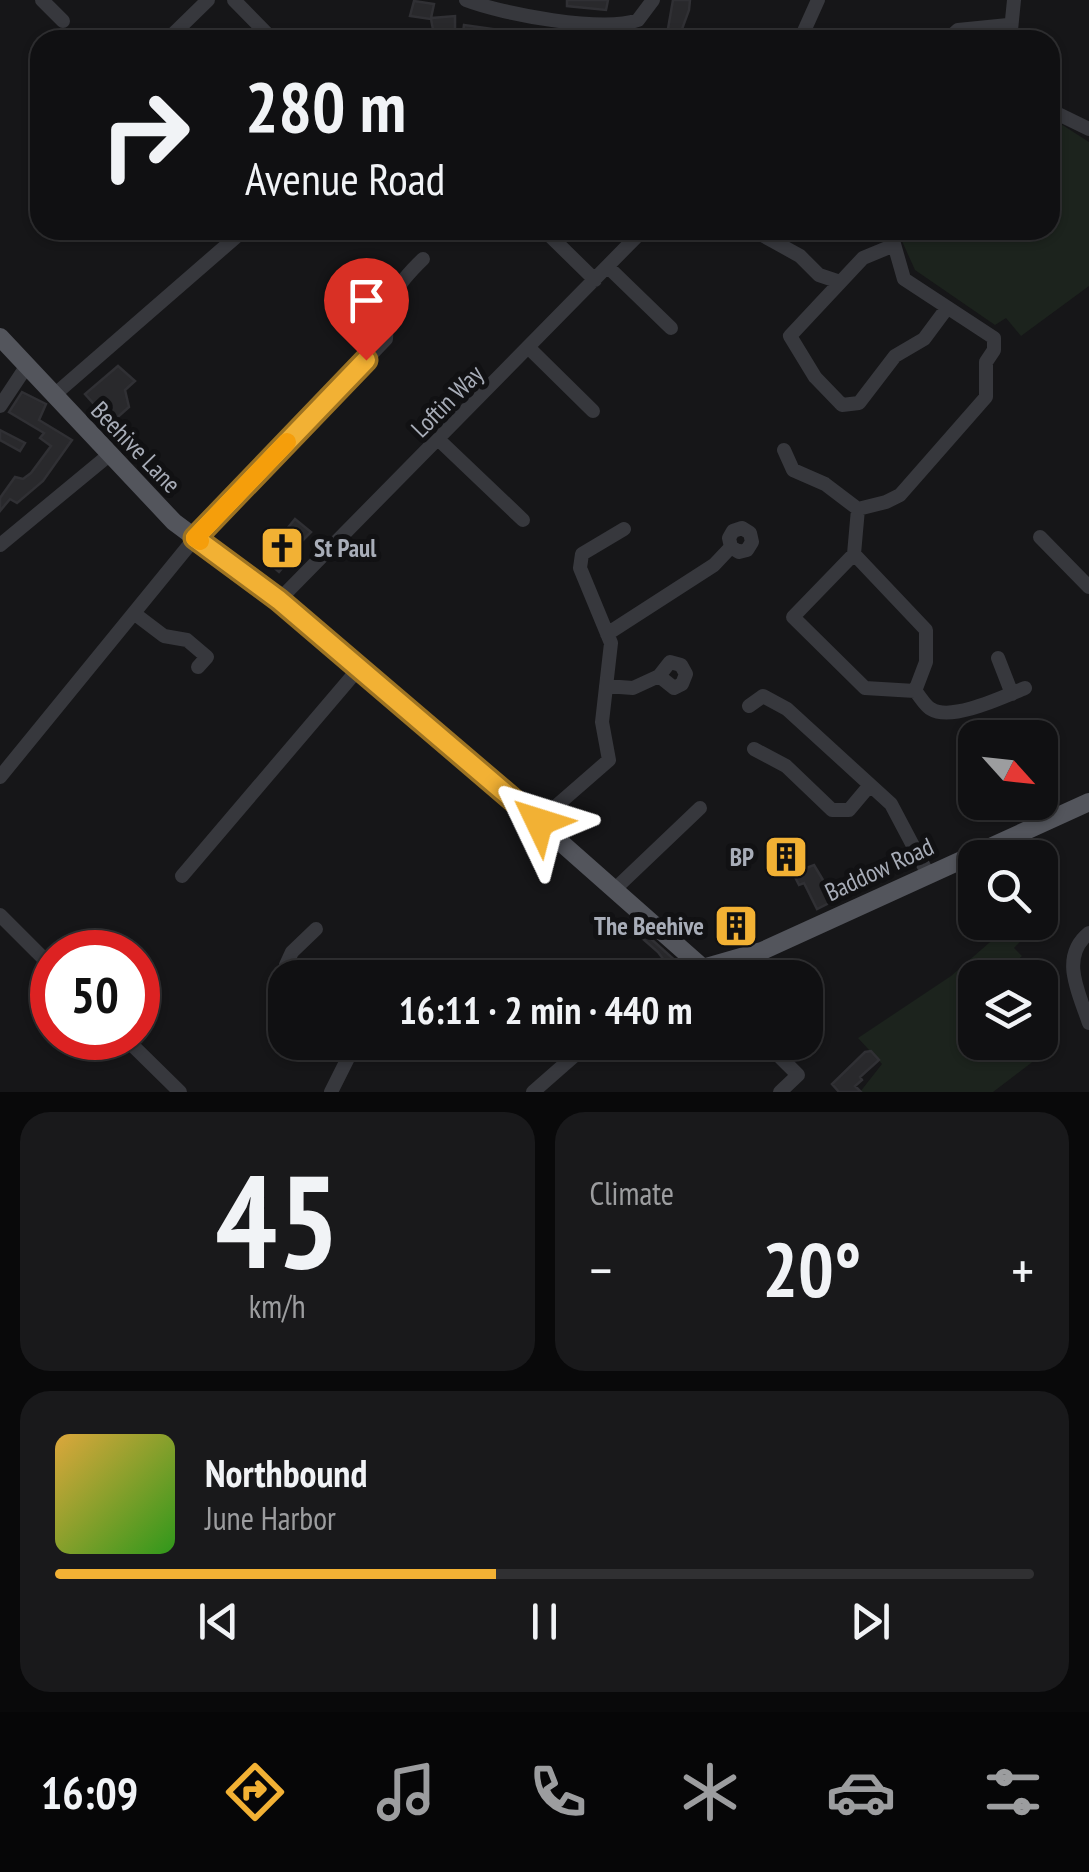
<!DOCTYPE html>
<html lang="en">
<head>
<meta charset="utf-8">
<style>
	body { margin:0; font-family:"PT Sans Narrow",sans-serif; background:#19191b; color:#f1f3f6; height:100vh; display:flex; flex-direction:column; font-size:38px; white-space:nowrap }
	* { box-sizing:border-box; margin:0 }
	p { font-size:32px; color:#9c9d9f }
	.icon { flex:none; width:55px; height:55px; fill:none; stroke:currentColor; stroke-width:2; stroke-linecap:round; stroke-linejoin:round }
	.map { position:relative; height:1092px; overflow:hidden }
	.details { display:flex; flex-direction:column; gap:20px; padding:20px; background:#09090a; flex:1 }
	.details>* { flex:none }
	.banner { position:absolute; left:30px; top:30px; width:1030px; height:210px; border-radius:30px; box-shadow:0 2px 8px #0004,0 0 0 2px #303032; background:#101012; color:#f1f3f6; overflow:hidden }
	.needle { width:65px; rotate:117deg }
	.fabs { position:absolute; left:958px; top:720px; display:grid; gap:20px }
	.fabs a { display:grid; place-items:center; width:100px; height:100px; border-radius:20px; background:#101012; box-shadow:0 2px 8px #0004,0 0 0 2px #303032; font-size:50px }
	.speed { position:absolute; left:30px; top:930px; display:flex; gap:20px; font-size:50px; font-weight:700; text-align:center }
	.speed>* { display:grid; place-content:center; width:130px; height:130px; border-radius:50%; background:#101012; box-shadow:0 2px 8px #0004,0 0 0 2px #303032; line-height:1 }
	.speed .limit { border:15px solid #d22; background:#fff; color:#111 }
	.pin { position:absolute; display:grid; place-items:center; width:85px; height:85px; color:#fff; margin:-102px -42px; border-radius:50% 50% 50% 0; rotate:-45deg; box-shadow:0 0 10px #0007 }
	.pin .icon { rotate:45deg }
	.me { position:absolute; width:110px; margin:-55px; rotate:311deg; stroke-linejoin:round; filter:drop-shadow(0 0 8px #0008) }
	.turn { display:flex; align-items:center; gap:35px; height:210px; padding:0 50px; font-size:45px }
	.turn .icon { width:130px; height:130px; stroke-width:2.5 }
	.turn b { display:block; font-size:70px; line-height:85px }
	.big { font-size:75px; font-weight:700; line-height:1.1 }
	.details .tile { flex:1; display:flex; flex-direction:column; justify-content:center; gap:15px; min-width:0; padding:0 35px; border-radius:30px; background:#19191b }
	.details .dial { align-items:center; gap:0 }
	.dial b { font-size:130px; line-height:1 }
	.song { display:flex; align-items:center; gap:30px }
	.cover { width:120px; height:120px; border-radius:15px; background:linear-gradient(135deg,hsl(40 70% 55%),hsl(110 70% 35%)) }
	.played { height:10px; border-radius:5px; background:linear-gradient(90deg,#f2b134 45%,#303032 45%) }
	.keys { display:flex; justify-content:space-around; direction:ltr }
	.heat { display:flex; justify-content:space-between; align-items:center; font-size:55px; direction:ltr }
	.details .tiles { flex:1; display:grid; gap:20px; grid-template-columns:1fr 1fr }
	.tile:last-child { grid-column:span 2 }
	.trip { position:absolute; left:268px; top:960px; width:555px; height:100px; border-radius:30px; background:#101012; box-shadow:0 2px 8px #0004,0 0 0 2px #303032; font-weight:700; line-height:100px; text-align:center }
	.dock { display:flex; height:160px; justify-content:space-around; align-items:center; background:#060607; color:#9c9d9f }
	.dock .icon { width:70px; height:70px }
	.dock .on { color:#f2b134 }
	.dock b { font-size:45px; color:#f1f3f6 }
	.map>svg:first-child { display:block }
	.green { fill:#1c231d }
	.building { fill:#29292c; stroke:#303034; stroke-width:2.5 }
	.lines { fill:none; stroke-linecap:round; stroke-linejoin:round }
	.minor { stroke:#37383d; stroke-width:14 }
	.major { stroke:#53555c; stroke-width:18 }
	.route-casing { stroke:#9d7322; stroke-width:25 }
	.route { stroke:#f2b134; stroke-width:18 }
	.slow { stroke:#f59e0b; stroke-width:18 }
	.labels { text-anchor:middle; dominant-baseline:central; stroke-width:10; stroke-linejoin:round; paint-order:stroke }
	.street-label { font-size:25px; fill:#a8adb8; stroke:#111113 }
	.poi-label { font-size:25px; font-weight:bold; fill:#a8adb8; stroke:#111113; text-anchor:end }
</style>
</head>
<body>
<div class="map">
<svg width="1089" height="1092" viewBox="0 0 1089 1092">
	<rect width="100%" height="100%" fill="#161618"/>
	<path class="green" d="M1050,117L1089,142V286L1021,336L1006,318L995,325L915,270L897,230H1050Z
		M1012,923L1034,927L1014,948L1022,956L1000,977L975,978V1042L1037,1043L1048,1050L993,1092H860L882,1064L858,1038L951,976Z"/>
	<path class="building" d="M567,0H608L606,10L567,6Z
		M673,0H690L689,10L678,40H666Z
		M414,1L434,4L431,18L455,16V30H445V40H435L431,19L410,16Z
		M464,25L528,34V40H462Z
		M118,366L135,381L125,390L129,407L111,423L85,394Z
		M22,392L46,404L39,420L72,440L43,481L17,503L10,499L0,511V498L15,477L23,479L31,473L51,446L40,438L44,433L9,412Z
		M0,430L25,443L20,451L0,440Z
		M295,519L311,532L285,558L288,561L279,572L263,558Z
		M814,865L835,900L817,909L804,883L799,885L793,873Z
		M739,911L748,931L732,939L724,923Z
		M630,920L678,963L670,968L658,952L627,925Z
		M871,1051L879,1060L860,1077L862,1080L855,1086L861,1092H839L832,1084L865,1052Z"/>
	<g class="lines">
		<path class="minor" d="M42,0L63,21
			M234,0L273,40
			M466,0C502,14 603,33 638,20L653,0
			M167,40L208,0
			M616,40L618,24
			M800,40L818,0
			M947,40L958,30L1008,25
			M1010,40L1014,0
			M1050,110L1089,129
			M544,230L595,280
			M753,230L800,256L819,275L840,282
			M892,246L863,258L790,336L815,377L842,405L859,403L895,356L924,339L947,308
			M608,267L671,328
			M530,349L593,411
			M53,396L244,230
			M0,406L26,367
			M439,440L523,520
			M784,450L793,470L825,484L858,509L886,502L900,495L986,397V362L994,350V338L904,279L890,230
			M858,509L854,554L926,630V662L915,691C920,696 925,706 931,709C952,722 1005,696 1025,688
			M1040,537L1089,587
			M0,545L109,455
			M854,554L793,617L865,688L915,691
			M279,600L643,230
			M135,614L164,636L187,640L207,657L198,667
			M607,634L714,565L731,547L729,538L733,531L742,528L750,533L752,542L747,550L739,552L731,547
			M998,658L1012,694
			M606,686L633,688L659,676L674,688L682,684L686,674L681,665L670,662L659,676
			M749,706L763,696L787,709L891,804L928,874
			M754,749L786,766L832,810H849L870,785
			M0,777L195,538L386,339C388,298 394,287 423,259
			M539,821L609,760L602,722L611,643L580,568L582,554L624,529
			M182,876L360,667
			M616,888L700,808
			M0,915L52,967
			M984,925L986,922
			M1089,933C1059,957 1079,993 1089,1023
			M293,978L286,965L292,952L316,929
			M689,978L703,968L713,978
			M125,1038L180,1092
			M765,1042L798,1075L780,1092
			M331,1092L356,1042
			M533,1092L590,1042"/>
		<path class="major" d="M0,337L174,522L279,600L394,695L703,968L762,951L1089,802"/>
	</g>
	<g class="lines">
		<defs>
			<path id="route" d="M366,360L195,538L279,600L539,822"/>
		</defs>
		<use href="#route" class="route-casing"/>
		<use href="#route" class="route"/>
		<path class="slow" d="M200,541L195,538L287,442"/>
	</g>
	<defs>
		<symbol id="church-square" viewBox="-11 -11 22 22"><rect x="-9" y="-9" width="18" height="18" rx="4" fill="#f2b134" stroke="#111113"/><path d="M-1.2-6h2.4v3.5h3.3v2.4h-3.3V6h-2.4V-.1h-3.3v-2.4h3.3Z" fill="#111"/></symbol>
		<symbol id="building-square" viewBox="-11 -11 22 22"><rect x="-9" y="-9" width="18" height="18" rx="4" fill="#f2b134" stroke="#111113"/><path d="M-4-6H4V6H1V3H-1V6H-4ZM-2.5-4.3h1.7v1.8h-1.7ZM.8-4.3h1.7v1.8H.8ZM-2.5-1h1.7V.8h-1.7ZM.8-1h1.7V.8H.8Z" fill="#111"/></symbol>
	</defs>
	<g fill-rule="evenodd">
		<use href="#church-square" x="257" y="523" width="50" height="50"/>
		<use href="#building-square" x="761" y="832" width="50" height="50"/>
		<use href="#building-square" x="711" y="901" width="50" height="50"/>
	</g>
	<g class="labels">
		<g class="street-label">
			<text transform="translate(447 401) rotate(-45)">Loftin Way</text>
			<text transform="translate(136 447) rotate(46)">Beehive Lane</text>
			<text transform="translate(879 869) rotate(-25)">Baddow Road</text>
		</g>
		<g class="poi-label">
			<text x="314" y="548" text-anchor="start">St Paul</text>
			<text x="754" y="857">BP</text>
			<text x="704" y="926">The Beehive</text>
		</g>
	</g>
</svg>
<div class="fabs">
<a><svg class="needle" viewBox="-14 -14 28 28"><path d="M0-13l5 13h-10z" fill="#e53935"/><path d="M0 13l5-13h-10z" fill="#9c9d9f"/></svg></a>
<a><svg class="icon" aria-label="search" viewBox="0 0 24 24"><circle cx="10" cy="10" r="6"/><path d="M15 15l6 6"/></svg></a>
<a><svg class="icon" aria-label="layers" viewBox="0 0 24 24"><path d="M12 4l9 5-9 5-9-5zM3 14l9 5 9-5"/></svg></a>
</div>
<div class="speed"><div class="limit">50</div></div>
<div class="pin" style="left:366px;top:360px;background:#d93025"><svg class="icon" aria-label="arrive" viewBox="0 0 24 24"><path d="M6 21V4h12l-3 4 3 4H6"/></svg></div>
<svg class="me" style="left:539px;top:822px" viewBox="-20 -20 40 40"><path d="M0-17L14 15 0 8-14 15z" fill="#f2b134" stroke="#fff" stroke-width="4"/></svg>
<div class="trip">16:11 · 2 min · 440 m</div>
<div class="banner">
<div class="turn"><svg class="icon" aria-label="right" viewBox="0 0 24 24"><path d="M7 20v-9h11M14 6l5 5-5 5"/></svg><div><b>280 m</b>Avenue Road</div></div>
</div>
</div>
<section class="details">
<div class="tiles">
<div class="tile dial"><b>45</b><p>km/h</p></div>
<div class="tile"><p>Climate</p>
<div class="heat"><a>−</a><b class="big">20°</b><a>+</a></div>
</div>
<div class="tile">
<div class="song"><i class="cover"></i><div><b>Northbound</b><p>June Harbor</p></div></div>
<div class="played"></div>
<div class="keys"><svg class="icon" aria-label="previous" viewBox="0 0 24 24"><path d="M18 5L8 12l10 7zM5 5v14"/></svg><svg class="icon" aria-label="pause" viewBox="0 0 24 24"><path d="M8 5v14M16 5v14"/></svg><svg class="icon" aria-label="next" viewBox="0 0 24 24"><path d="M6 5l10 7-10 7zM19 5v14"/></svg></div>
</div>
</div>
</section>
<nav class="dock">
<b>16:09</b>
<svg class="icon on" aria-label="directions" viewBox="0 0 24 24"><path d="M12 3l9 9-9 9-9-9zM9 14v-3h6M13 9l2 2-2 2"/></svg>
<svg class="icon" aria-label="music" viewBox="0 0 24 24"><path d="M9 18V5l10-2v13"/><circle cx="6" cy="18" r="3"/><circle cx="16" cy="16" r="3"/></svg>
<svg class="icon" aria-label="phone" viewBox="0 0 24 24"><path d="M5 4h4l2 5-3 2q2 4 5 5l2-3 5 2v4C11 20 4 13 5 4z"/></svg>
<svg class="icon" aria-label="climate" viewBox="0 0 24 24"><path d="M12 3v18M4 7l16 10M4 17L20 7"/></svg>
<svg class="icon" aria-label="car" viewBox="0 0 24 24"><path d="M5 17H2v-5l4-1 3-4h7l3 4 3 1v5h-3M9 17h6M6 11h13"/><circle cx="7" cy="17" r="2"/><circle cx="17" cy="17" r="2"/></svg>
<svg class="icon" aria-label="filters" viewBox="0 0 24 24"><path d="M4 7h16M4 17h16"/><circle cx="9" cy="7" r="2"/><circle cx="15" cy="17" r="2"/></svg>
</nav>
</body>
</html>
